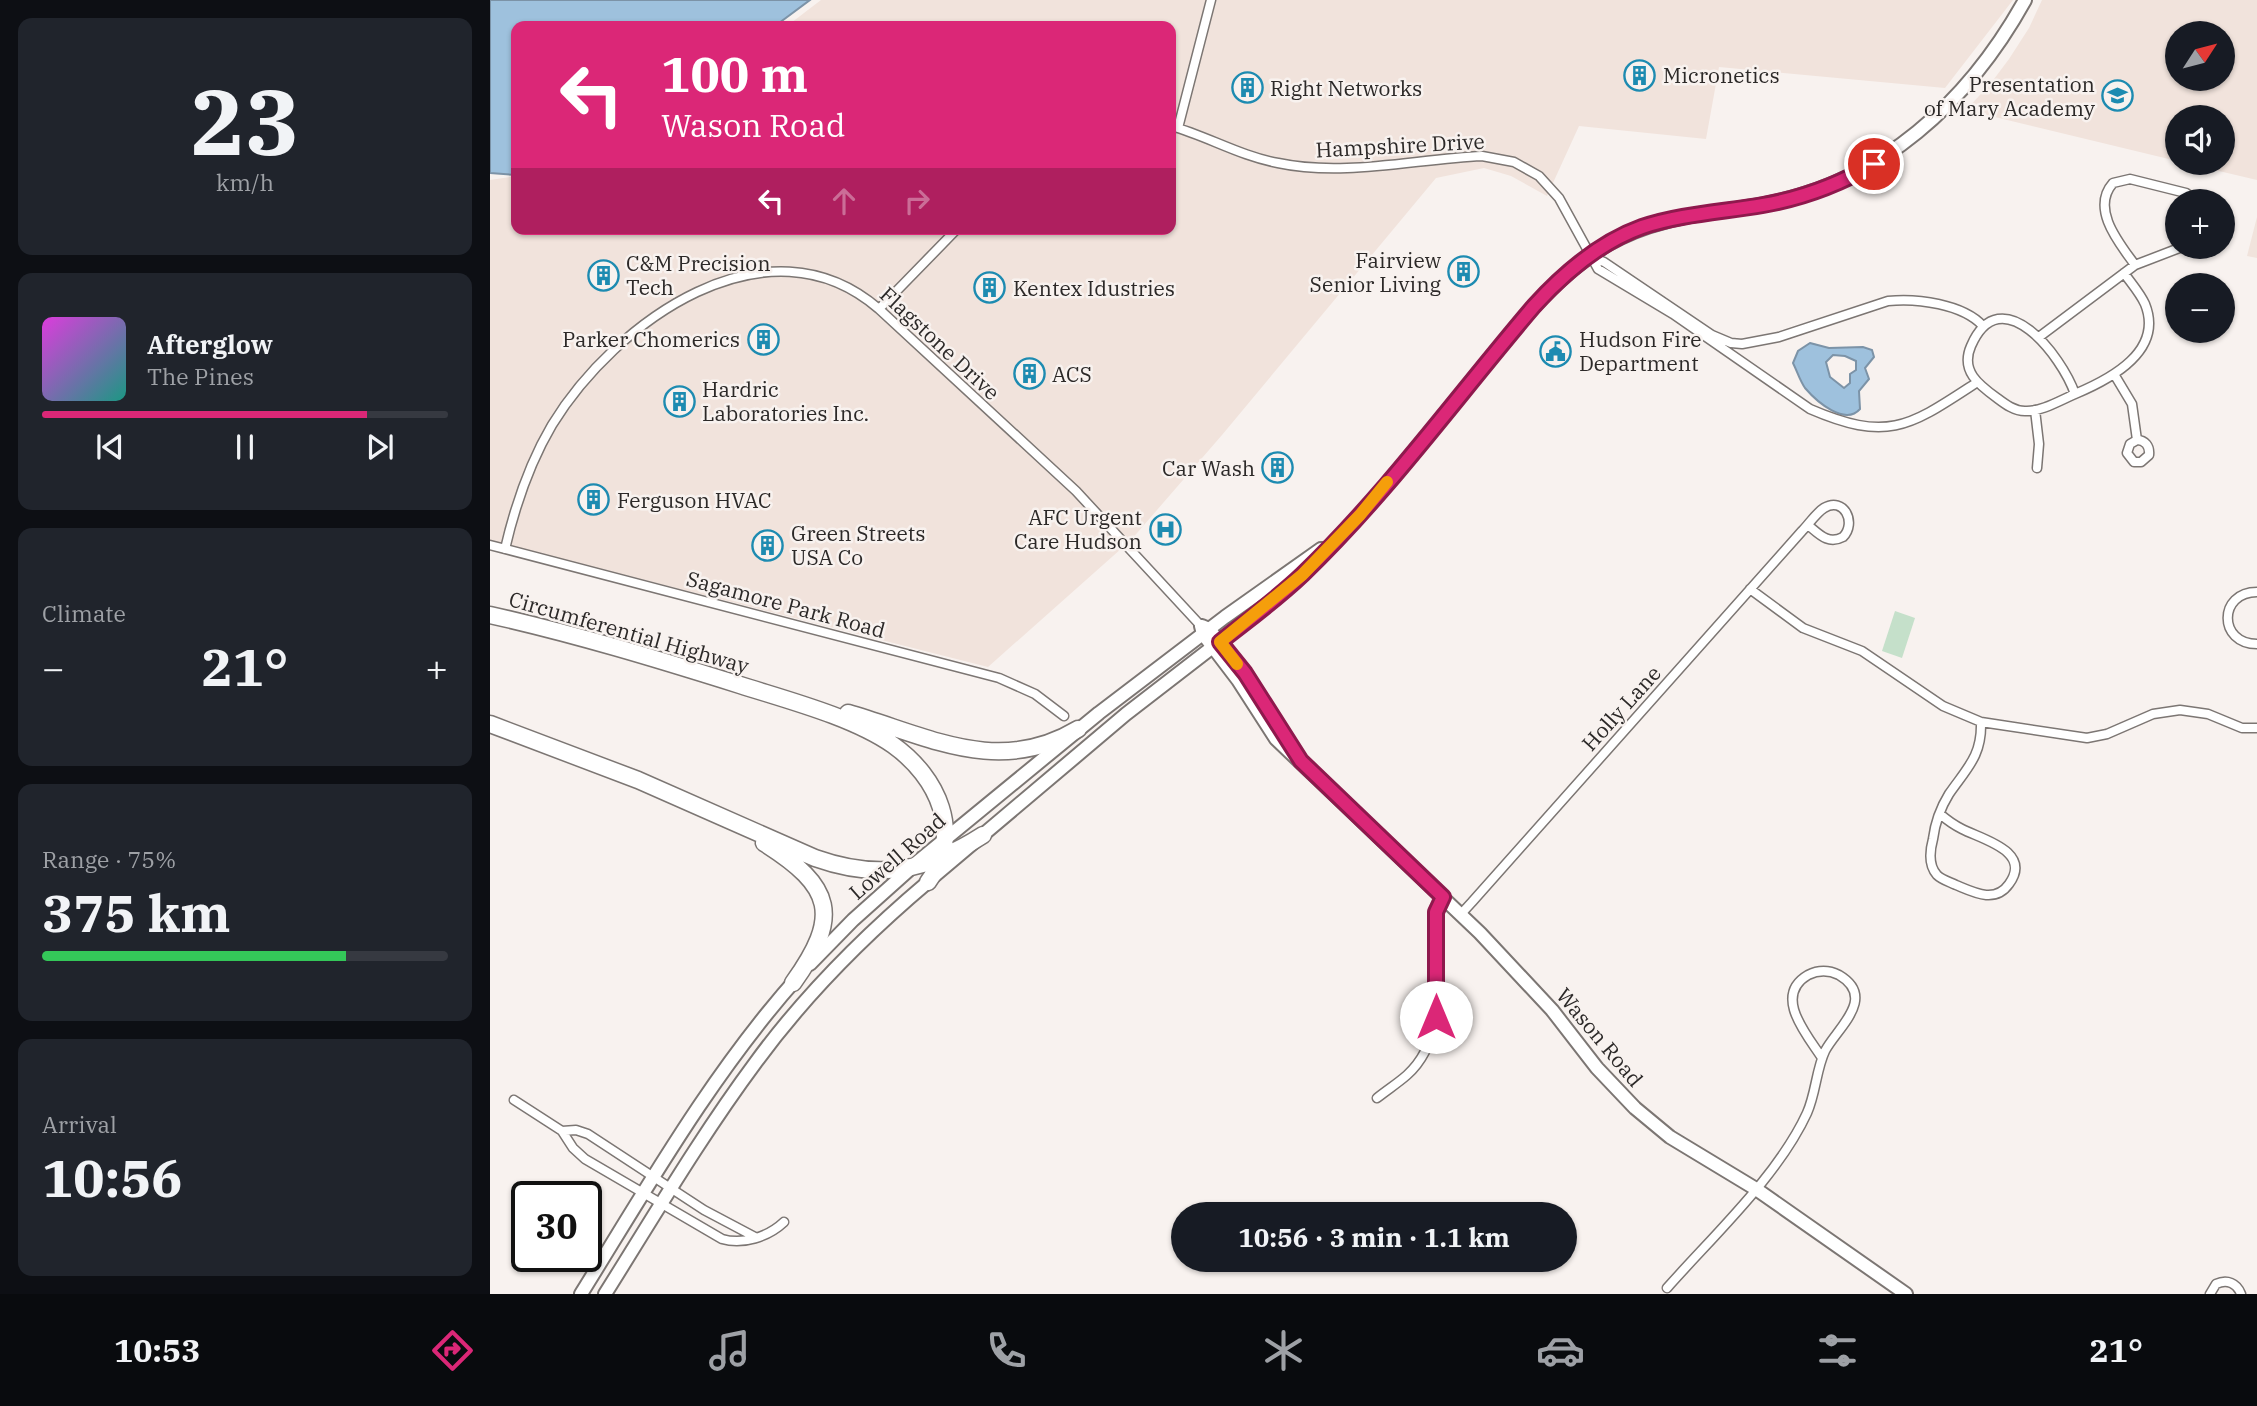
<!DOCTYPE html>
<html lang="en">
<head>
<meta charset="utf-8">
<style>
	body { margin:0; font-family:"IBM Plex Serif",serif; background:#20242c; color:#f1f3f6; height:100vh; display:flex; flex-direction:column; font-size:26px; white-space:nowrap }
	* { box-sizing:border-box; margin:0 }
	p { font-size:23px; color:#9ea1a6 }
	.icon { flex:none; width:38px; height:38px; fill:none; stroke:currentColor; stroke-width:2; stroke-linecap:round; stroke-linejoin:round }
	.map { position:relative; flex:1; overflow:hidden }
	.sheet { display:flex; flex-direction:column; gap:18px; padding:18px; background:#0d0f14; width:490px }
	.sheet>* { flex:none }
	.hud { position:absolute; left:21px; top:21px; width:665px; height:214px; border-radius:14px; box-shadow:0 2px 5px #0004; background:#db2777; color:#fff; overflow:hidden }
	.needle { width:46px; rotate:54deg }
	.fabs { position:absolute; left:1675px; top:21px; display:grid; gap:14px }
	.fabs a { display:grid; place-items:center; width:70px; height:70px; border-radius:50%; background:#171b24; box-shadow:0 2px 5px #0004; font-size:35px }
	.speed { position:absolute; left:21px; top:1181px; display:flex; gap:14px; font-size:35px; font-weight:700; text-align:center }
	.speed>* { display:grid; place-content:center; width:91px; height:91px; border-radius:50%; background:#171b24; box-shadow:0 2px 5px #0004; line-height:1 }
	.speed .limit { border:4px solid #111; border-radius:10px; background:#fff; color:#111 }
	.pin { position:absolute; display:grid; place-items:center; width:60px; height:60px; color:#fff; margin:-30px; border:4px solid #fff; border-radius:50%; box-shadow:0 2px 7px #0007 }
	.me { position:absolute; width:77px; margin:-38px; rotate:0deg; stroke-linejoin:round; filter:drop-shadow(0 0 5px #0008) }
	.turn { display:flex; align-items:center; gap:24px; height:147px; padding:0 35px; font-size:32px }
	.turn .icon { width:91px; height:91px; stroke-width:2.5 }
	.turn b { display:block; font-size:49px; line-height:60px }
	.lanes { display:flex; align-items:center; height:66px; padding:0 35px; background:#0003; justify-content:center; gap:35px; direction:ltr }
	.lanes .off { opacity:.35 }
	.big { font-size:52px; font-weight:800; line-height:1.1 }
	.sheet .widget { flex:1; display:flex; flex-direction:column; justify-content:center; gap:10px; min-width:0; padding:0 24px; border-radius:14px; background:#20242c }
	.sheet .dial { align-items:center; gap:0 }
	.dial b { font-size:91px; line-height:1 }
	.song { display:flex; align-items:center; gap:21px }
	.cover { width:84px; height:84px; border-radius:10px; background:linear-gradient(135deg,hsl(300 70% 55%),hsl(170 70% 35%)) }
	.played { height:7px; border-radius:4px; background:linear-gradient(90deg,#db2777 80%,#363941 80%) }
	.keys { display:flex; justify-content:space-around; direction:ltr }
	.heat { display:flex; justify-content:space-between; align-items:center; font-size:38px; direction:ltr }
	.charge { height:10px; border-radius:5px; background:linear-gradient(90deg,#34c759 75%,#363941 0) }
	.trip { position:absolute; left:681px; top:1202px; width:406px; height:70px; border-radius:35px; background:#171b24; box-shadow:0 2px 5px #0004; font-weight:800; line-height:70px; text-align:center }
	.dock { display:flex; height:112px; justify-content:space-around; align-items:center; background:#090b0e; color:#9ea1a6 }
	.dock .icon { width:49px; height:49px }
	.dock .on { color:#db2777 }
	.dock b { font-size:32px; color:#f1f3f6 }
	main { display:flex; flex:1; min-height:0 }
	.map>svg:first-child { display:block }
	.built { fill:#f1e3dc; fill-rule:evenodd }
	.green { fill:#c5e0ca }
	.water { fill:#9ec1dd; stroke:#7c93a7; stroke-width:2; fill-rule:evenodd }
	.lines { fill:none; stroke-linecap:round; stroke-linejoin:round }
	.street-casing { stroke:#7c7673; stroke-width:11 }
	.secondary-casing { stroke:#7c7673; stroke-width:16 }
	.primary-casing { stroke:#7c7673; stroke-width:16 }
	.highway-casing { stroke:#7c7673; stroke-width:19 }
	.street { stroke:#fff; stroke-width:8 }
	.secondary { stroke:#fff; stroke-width:12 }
	.primary { stroke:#fff; stroke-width:12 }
	.highway { stroke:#fff; stroke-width:16 }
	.route-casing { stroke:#8e194d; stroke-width:18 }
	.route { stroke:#db2777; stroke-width:12 }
	.slow { stroke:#f59e0b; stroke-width:12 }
	.labels { text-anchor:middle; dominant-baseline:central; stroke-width:5; stroke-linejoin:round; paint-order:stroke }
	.poi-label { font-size:21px; fill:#2c2928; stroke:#f8f2ef; text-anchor:start }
	.street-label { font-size:21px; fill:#2c2928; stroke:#f8f2ef }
</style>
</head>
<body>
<main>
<section class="sheet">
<div class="widget dial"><b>23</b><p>km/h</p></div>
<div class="widget">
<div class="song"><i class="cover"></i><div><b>Afterglow</b><p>The Pines</p></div></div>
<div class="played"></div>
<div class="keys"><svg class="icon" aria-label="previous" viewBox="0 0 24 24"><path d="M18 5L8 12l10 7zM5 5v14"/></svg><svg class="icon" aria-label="pause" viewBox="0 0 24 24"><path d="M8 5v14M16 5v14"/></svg><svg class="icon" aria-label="next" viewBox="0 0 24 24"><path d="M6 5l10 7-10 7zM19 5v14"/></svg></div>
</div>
<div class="widget"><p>Climate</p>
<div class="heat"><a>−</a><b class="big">21°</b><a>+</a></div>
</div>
<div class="widget"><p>Range · 75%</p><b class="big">375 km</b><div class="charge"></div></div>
<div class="widget"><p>Arrival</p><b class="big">10:56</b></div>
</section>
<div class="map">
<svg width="1767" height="1294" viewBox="0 0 1767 1294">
	<rect width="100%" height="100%" fill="#f8f2ef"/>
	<path class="built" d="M331,0H1523L1455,88L1229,67L1216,139L1089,126L1057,196L1021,176L994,168L946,178L732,435L641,540L498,667L0,541V180L26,176V229H681V26H297Z
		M1552,0H1767V180L1695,163H1732V117H1687V161L1476,110L1501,83L1519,59L1539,28ZM1687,33H1732V79H1687Z
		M1767,217V258L1757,256Z"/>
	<path class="green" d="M1405,611L1425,618L1412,658L1392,651Z"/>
	<path class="water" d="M0,0H320L285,26H26V175L0,173Z
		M1320,343L1339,348L1373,347L1382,350L1384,357L1375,368L1379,379L1369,391L1370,409C1355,426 1327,402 1315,388C1310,381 1307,371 1303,363L1308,351ZM1343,355L1355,356L1366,361V370L1360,374V383L1354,388L1340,377L1336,362Z"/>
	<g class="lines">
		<defs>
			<path id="street" d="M681,126C717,136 750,156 788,163C854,177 925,159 992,156L1024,162L1049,176L1069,198L1108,269L1183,314L1320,409C1399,443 1420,426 1486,383
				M688,128L721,0
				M1099,256L1114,262L1222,335L1241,343L1252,344L1289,337L1398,301C1427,298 1473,304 1493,326
				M1645,265C1630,244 1600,209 1623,183L1640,179L1696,193L1707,201
				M389,309L467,229
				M1549,337L1645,265L1692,247
				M1624,374L1642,404L1647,440L1640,444L1637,453L1644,462H1651L1659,455C1660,446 1655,440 1647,440
				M1585,394C1572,356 1511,277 1481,346C1470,371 1489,385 1507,398C1515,404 1524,411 1535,411C1551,412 1571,400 1585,394C1621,379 1674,351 1655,304C1650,293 1641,283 1634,273
				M1545,410L1549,444L1547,468
				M0,545L509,678L545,694L574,716
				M15,549C25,506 39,464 62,425C125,322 277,212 389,309L586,491L711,626
				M1260,589L1313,628L1372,651L1453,706L1491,722L1597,738L1617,734L1663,714L1690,710L1718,714L1752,728H1767
				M1767,592C1728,592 1728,644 1767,644
				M1450,814C1457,820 1464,825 1472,829C1491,839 1543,851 1519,884C1505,904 1483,892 1466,885C1460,882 1452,880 1447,875C1438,865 1440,850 1443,839C1445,823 1451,807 1459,794C1477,768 1492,756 1491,722
				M971,914L982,902C1092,778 1202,654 1312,531C1319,524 1326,513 1334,508C1354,496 1367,523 1353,537C1338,545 1329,534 1318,525
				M887,1098C897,1090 908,1083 917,1075C957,1039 946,980 946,932C945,919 944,907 953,897
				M24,1100L72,1131L83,1148L95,1159L232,1239C253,1245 278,1237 294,1222
				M72,1131L86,1130L98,1134L214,1210L265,1237
				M1177,1288C1223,1236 1288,1176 1317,1113C1326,1093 1326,1070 1335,1051C1346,1029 1388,998 1349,975C1339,970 1328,970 1318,975C1282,996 1318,1036 1332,1058
				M1720,1294L1726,1284C1737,1279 1747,1283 1751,1294"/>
			<path id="secondary" d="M711,626L713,634L748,680L786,739L990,933L1062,1010L1107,1068L1145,1108L1180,1137L1266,1189L1416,1294
				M712,626L719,629L755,673L805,751
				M320,964L363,920L420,869
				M91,1294C158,1186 223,1072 308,977
				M115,1294C164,1216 211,1136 266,1062C315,995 374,936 438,882"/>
			<path id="primary" d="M425,864L609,713L735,617L831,549
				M443,877L636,714L786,598C858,536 918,460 977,387C1020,335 1059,280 1117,245C1166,216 1220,214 1274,204C1391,183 1479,101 1535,0"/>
			<path id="highway" d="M0,615C85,634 167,659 250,685C297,700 363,717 403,745C448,777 474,834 438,882
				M358,713C438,736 508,777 588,729
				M0,724L148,780L325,858C390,881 437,871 493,835
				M274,843C344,887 351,916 303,983"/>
		</defs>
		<use href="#street" class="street-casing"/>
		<use href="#secondary" class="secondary-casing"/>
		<use href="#primary" class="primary-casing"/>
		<use href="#highway" class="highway-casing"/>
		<use href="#street" class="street"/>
		<use href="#secondary" class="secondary"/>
		<use href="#primary" class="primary"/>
		<use href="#highway" class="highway"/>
	</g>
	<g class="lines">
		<defs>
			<path id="route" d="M946,1017V912L953,897L811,761L755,673L730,642C758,620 787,599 813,574C898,492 968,395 1044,306C1073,274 1110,242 1152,227C1191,214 1233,212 1273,205C1313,198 1350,184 1384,164"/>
		</defs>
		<use href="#route" class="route-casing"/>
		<use href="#route" class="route"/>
		<path class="slow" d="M747,664L730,642L812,575L870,515L897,482"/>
	</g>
	<defs>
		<symbol id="building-ring" viewBox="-11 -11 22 22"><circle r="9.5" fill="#f8f2ef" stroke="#1d8bb1" stroke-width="1.5"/><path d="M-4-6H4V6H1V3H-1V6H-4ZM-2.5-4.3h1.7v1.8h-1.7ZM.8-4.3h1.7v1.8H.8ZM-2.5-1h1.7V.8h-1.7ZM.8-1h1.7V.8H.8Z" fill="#1d8bb1"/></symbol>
		<symbol id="school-ring" viewBox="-11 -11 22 22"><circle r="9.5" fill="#f8f2ef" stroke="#1d8bb1" stroke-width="1.5"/><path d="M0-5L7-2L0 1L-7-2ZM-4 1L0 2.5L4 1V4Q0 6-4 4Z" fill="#1d8bb1"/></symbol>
		<symbol id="civic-ring" viewBox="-11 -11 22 22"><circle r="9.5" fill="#f8f2ef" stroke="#1d8bb1" stroke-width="1.5"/><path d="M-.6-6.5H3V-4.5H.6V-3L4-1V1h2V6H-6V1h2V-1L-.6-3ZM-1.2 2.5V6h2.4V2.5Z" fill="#1d8bb1"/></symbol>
		<symbol id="hospital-ring" viewBox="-11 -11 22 22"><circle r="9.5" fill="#f8f2ef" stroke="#1d8bb1" stroke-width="1.5"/><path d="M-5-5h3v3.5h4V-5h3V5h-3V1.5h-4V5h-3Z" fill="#1d8bb1"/></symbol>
	</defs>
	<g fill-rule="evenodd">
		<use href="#building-ring" x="1132" y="58" width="35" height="35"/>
		<use href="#building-ring" x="740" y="70" width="35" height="35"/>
		<use href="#school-ring" x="1610" y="78" width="35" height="35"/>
		<use href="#building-ring" x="956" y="254" width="35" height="35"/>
		<use href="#building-ring" x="96" y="258" width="35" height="35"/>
		<use href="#building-ring" x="482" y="270" width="35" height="35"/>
		<use href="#building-ring" x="256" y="322" width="35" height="35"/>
		<use href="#civic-ring" x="1048" y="334" width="35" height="35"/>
		<use href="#building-ring" x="522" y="356" width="35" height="35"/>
		<use href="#building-ring" x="172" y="384" width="35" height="35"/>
		<use href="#building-ring" x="770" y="450" width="35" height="35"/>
		<use href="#building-ring" x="86" y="482" width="35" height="35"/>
		<use href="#hospital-ring" x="658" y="512" width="35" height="35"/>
		<use href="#building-ring" x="260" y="528" width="35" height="35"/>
	</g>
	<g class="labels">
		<g class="poi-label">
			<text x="1173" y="75">Micronetics</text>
			<text x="1605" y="84" text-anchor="end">Presentation<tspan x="1605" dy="24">of Mary Academy</tspan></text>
			<text x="780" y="88">Right Networks</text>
			<text x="951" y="260" text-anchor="end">Fairview<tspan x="951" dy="24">Senior Living</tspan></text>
			<text x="136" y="263">C&amp;M Precision<tspan x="136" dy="24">Tech</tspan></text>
			<text x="523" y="288">Kentex Idustries</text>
			<text x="250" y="339" text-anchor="end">Parker Chomerics</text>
			<text x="1089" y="339">Hudson Fire<tspan x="1089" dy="24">Department</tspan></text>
			<text x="562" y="374">ACS</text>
			<text x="212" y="389">Hardric<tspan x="212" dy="24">Laboratories Inc.</tspan></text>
			<text x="765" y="468" text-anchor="end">Car Wash</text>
			<text x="127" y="500">Ferguson HVAC</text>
			<text x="652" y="517" text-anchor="end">AFC Urgent<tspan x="652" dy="24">Care Hudson</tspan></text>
			<text x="301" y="533">Green Streets<tspan x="301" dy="24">USA Co</tspan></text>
		</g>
		<g class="street-label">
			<text transform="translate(910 145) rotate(-3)">Hampshire Drive</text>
			<text transform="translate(450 343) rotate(43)">Flagstone Drive</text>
			<text transform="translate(296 604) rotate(15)">Sagamore Park Road</text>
			<text transform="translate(139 632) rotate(16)">Circumferential Highway</text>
			<text transform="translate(1131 708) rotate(-48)">Holly Lane</text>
			<text transform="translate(407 856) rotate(-41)">Lowell Road</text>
			<text transform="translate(1110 1037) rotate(50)">Wason Road</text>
		</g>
	</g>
</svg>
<div class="fabs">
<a><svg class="needle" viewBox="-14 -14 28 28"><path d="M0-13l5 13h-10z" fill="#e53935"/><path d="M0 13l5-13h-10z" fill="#9ea1a6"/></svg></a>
<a><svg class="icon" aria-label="sound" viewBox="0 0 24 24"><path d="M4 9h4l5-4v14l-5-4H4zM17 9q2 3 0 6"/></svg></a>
<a>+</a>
<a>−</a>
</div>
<div class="speed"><div class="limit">30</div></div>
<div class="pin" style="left:1384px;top:164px;background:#d93025"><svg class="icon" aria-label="arrive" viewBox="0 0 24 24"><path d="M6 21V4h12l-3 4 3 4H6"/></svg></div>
<svg class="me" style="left:946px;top:1017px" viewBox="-20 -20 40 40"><circle r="19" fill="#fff"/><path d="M0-13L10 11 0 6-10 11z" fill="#db2777"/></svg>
<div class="trip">10:56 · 3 min · 1.1 km</div>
<div class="hud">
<div class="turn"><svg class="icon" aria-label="left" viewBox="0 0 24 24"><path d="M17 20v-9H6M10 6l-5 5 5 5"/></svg><div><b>100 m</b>Wason Road</div></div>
<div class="lanes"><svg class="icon" aria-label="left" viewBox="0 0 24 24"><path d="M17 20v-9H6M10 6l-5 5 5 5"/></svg><svg class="icon off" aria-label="ahead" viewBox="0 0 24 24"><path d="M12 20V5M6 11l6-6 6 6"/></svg><svg class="icon off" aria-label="right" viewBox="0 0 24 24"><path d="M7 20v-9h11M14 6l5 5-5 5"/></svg></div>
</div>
</div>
</main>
<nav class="dock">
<b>10:53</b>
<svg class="icon on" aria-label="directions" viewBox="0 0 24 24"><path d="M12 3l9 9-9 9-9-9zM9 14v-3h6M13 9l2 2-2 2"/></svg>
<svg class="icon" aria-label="music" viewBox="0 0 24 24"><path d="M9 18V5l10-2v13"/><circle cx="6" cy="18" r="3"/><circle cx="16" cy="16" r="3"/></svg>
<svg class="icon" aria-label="phone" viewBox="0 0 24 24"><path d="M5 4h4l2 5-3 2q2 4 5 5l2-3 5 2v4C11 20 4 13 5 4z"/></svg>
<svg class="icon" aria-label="climate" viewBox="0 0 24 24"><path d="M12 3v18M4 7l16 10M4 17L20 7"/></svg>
<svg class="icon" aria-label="car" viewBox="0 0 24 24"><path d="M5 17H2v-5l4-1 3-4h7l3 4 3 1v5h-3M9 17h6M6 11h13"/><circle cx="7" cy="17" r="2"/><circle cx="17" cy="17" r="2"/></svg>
<svg class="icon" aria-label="filters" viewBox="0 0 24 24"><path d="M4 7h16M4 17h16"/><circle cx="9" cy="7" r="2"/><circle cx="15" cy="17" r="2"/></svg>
<b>21°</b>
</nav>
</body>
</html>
